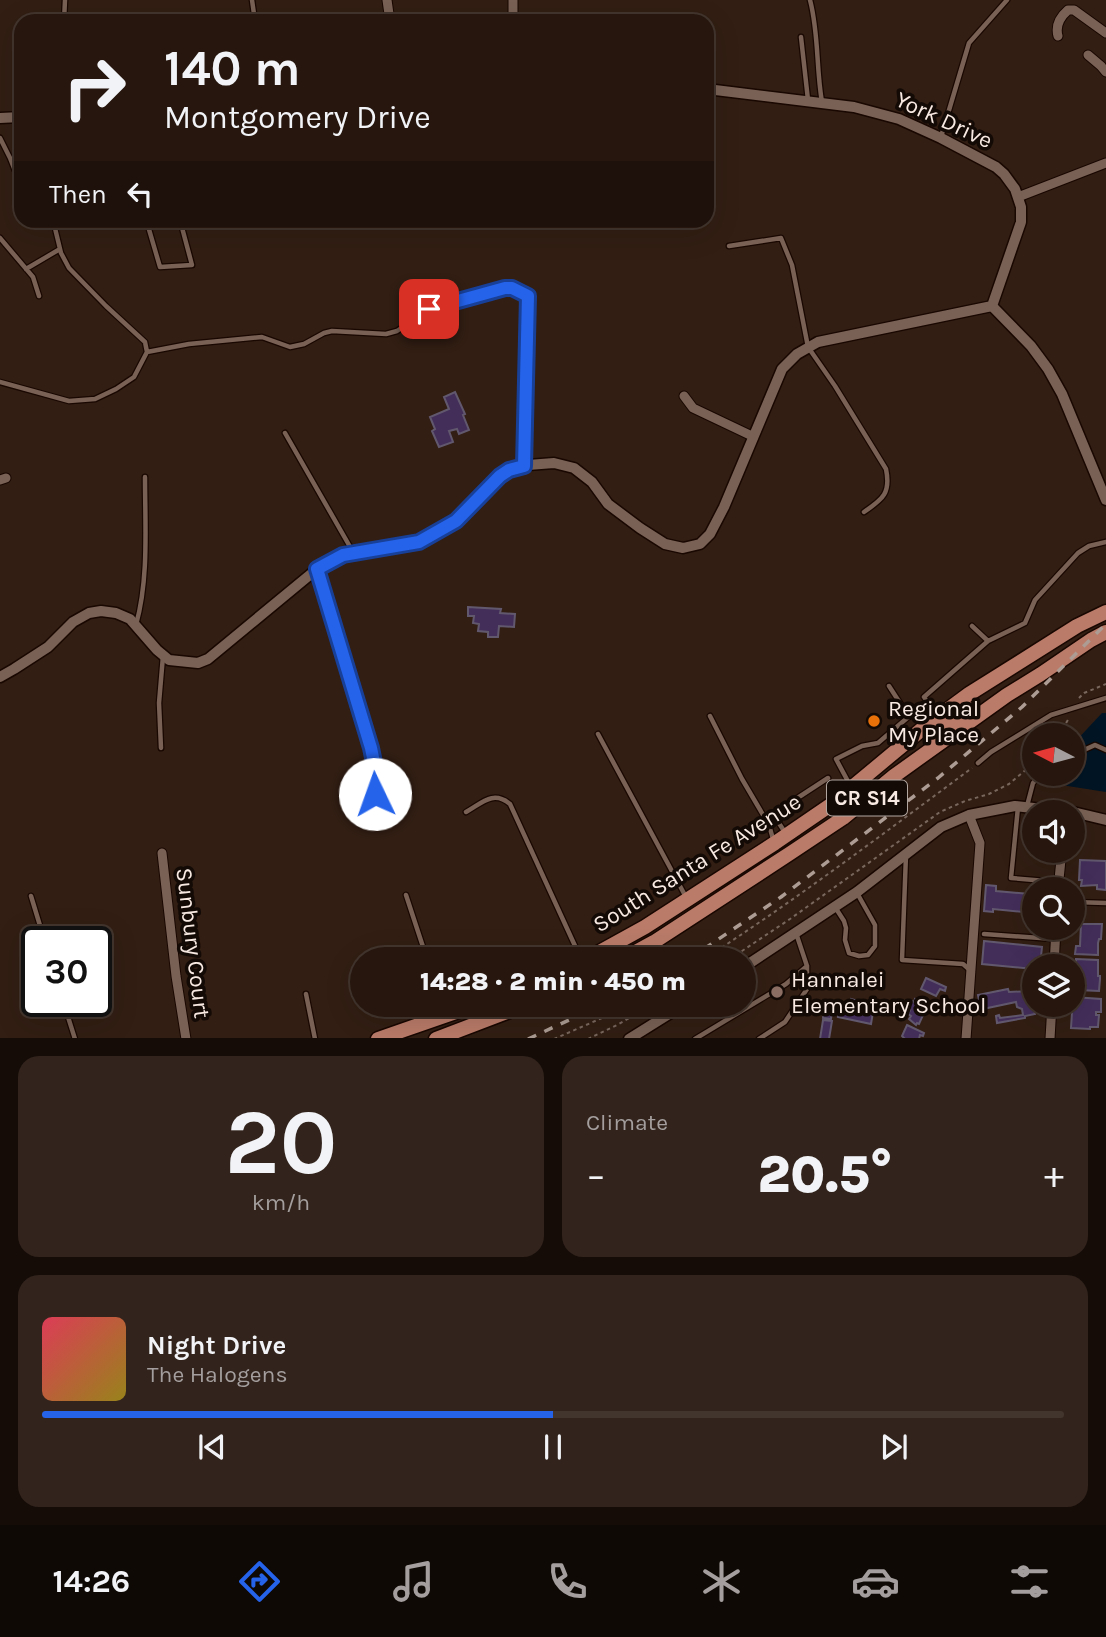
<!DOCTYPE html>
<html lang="en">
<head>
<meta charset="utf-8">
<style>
	body { margin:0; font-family:Karla,sans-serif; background:#32231c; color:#f1f3f6; height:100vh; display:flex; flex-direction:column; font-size:26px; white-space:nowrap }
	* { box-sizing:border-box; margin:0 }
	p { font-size:23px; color:#a49f9e }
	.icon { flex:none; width:38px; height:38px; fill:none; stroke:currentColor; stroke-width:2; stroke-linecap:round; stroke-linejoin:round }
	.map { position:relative; height:1038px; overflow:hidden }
	.sheet { display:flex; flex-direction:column; gap:18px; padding:18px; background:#150c08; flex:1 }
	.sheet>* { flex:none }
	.hud { position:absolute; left:14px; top:14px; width:700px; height:214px; border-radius:21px; box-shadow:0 7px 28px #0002,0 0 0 2px #42352e; background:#26160e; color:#f1f3f6; overflow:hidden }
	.needle { width:46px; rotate:276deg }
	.controls { position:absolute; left:1022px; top:723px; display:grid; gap:14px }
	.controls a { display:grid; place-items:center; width:63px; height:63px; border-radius:50%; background:#26160e; box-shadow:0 7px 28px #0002,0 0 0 2px #42352e; font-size:35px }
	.speed { position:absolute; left:21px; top:926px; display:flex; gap:14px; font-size:35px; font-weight:700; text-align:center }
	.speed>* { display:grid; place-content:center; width:91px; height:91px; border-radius:50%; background:#26160e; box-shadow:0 7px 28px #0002,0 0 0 2px #42352e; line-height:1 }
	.speed .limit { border:4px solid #111; border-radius:10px; background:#fff; color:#111 }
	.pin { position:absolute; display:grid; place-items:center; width:60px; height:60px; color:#fff; margin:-30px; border-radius:14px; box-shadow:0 4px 10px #0006 }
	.me { position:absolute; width:77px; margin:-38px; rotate:357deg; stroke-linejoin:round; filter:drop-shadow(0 0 5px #0008) }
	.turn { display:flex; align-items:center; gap:24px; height:147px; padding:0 35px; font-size:32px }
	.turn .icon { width:91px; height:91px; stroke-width:2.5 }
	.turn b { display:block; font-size:49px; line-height:60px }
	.then { display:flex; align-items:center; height:66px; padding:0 35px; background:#0003; gap:14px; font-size:26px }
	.big { font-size:52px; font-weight:800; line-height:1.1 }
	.sheet .tile { flex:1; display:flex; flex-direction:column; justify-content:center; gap:10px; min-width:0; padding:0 24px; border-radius:21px; background:#32231c }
	.sheet .dial { align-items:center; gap:0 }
	.dial b { font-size:91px; line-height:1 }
	.song { display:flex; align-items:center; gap:21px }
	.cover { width:84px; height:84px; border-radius:10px; background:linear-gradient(135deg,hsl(350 70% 55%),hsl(50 70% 35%)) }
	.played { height:7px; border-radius:4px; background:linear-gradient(90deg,#2563eb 50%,#42352e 50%) }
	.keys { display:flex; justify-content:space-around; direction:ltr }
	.heat { display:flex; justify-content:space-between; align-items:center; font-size:38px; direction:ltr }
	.sheet .tiles { flex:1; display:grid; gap:18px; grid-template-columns:1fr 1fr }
	.tile:last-child { grid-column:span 2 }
	.trip { position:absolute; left:350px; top:947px; width:406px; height:70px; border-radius:35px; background:#26160e; box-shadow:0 7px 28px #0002,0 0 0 2px #42352e; font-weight:800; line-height:70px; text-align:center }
	.menu { display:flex; height:112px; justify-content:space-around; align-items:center; background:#0f0906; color:#a49f9e }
	.menu .icon { width:49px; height:49px }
	.menu .on { color:#2563eb }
	.menu b { font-size:32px; color:#f1f3f6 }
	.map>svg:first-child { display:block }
	.water { fill:#001525 }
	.building { fill:#432e5a; stroke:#62586e; stroke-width:2 }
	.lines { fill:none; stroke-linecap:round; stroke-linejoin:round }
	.service-casing { stroke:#190701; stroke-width:7 }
	.minor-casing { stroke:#190701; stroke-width:11 }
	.tertiary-casing { stroke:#190701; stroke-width:13 }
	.primary-casing { stroke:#190701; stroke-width:17 }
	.path { stroke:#79675d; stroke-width:2; stroke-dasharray:3.5 3.5; stroke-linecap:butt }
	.service { stroke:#796155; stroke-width:4.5 }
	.minor { stroke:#796155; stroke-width:9 }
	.tertiary { stroke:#796155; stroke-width:10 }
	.primary { stroke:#ba7b69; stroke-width:14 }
	.rail { stroke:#ac9c93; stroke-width:3.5; stroke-dasharray:9 9; stroke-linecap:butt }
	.route-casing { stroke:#184099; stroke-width:18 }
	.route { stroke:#2563eb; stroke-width:12 }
	.food-dot { fill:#e8710a; stroke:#130a06; stroke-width:2.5 }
	.education-dot { fill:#8d6e63; stroke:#130a06; stroke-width:2.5 }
	.labels { text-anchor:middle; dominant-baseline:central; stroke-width:7; stroke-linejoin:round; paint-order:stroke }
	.shield { fill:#130a06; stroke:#b3a7a1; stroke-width:2 }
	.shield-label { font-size:21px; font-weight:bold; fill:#f8eae3 }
	.street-label { font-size:23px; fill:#f8eae3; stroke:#130a06 }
	.poi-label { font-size:23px; fill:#f8eae3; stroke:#130a06; text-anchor:start }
</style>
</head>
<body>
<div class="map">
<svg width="1106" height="1039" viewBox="0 0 1106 1039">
	<rect width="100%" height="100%" fill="#321e13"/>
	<path class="water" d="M1102,713H1106V792L1055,784L1046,778L1047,774H1073V744Z"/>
	<path class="building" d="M455,392L465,414L463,415L469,430L459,434L457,429L449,431L453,442L439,447L432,431L435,429L430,417L449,409L444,397Z
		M468,607L501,609L500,613L515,614L514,627L499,626L498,637H488V632L478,631L479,624L473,623L474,616H468Z
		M1080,860L1106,861V890L1097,889V885L1081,886L1082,880H1079Z
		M986,885L996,886V891L1030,894L1031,890H1034V913L993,909V912L984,911Z
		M1081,924H1102L1101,939H1099L1098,943V955L1075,954L1076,946H1080Z
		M984,941L1042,947L1040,966H1034V969L982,964Z
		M1076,959L1098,960V976H1100V979L1099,991L1078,990L1079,967H1076Z
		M926,978L946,987L945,991L940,989L936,996L921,989Z
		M1008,989L1009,992L1031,991L1035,1014L1025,1016V1018L997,1023L996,1016L999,1015L1000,1018L1023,1015L1022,1009L1017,1007L1016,1002L983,1009V1005H980L978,995Z
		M1073,997L1101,999V1012H1096V1015H1099L1098,1027H1090V1029L1071,1028Z
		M851,999L874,1006L871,1024L838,1017L841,1003L849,1005Z
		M915,999L925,1005L921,1014L923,1015L919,1024L917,1023L916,1025L909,1019L911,1016L908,1014L910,1010L907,1009L912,1001L914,1002Z
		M825,1004L833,1005L831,1019L823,1018Z
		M823,1020L832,1021L829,1039H820Z
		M907,1025L924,1033L923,1036L920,1035L919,1039H905L902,1036Z"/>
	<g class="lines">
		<defs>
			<path id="service" d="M252,0L255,21
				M810,0C819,34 816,68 822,102
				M64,21L65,0
				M801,37L808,100
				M941,137L969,43L1007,0
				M0,138L10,158L21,186
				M149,220L148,226L160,267L192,265L180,220
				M0,238L33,277L39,296
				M729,246L781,238L792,265L808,347L835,386L886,469C891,493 883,499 864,512
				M26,269L60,249
				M147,352L189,344L262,337L290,347L304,344L324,333L332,331L386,334L397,331L429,309L505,288H512L528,296L525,465
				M0,382L69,401L95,399L116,389L134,377L147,352L145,342L106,306L69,268L61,253L53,220
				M285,433L353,552
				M136,625C149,578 145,526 145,477
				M988,641L1025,623L1035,600L1078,553L1089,546L1106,542
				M889,686L909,717
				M936,713L924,697L988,641L972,626
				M710,716L742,779L769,825L773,839
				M598,734L687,899
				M161,748L159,703L163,656
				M1073,755L1095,745L1106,750
				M978,763L991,752L1051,715L1106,698
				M851,787L836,759L862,746L878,743L927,701
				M1027,806L1033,783L1041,774
				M1018,807L1011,878L1058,882
				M466,812C482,803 493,790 510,804L581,959
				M786,834L773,814L828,778
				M906,855L902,960L963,964L971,971
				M406,895L427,959
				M31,896L45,942
				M1073,902L1106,903
				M835,907L844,921L846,928L845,940L849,953L859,956L868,955L875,946V925L857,893
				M984,934L1054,939
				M306,994L315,1039
				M63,1001L75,1039
				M695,1039L786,984L807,966
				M759,1039L785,1022L807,989V966L796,933"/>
			<path id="minor" d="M387,0L390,21
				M513,21V0
				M1058,36C1055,25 1060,17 1068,10H1074L1106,33
				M1088,55L1101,66L1106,72
				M1018,197L1106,163
				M684,396L693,408L752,436
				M0,480L6,478
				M317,569L371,748C375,767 380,785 371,804
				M162,853L176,976L186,1039
				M1058,889L1062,850
				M1054,966L1056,928
				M966,1039L980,843L969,815
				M1050,1039L1052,1004"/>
			<path id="tertiary" d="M707,89L854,107L899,119L941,138L996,167L1004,174L1015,189L1021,207V222L992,306
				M0,118L21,117
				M992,306L1031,346L1048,369L1062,394L1106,500
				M0,677L14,669L48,647L73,622L89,613L101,611L116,613L130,619L157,650L169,660L198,663L208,659L317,569L343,555L419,542L456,521L500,476L509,470L528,465L554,463L574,468L592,482L608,504L640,528L665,544L683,548L700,544L710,534L724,507L782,369L797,354L818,342L992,306
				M1073,812L1106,820
				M744,967L857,892L941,827L969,815L1015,806L1070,812
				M629,1039L685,1004"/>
			<path id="primary" d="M936,741L946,726L966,707
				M587,959L645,927L775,843L832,804L927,725L969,694L1077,626L1106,612
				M623,959L654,942L789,854L843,818L894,776L1007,695L1041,674L1091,640L1106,632
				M378,1039L479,1004
				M436,1039L528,1004"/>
		</defs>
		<use href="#service" class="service-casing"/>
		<use href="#minor" class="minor-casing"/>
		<use href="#tertiary" class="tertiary-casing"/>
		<use href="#primary" class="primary-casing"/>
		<path class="path" d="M1079,698L1084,693L1106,684
			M1059,735L1069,718
			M704,959C796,900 884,833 972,768
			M730,959L790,919L940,812L965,801L989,794L1009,784L1034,763
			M554,1039L602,1018L627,1004
			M588,1039L619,1024L653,1004"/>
		<use href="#service" class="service"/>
		<use href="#minor" class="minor"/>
		<use href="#tertiary" class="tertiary"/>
		<use href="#primary" class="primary"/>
		<path class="rail" d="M689,959L781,897L938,778L1022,707L1106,624
			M528,1039L604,1004"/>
	</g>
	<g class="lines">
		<defs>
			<path id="route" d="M375,794L376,772L371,748L317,569L343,555L419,542L456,521L500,476L509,470L524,466L528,296L512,288H505L429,309"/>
		</defs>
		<use href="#route" class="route-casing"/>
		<use href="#route" class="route"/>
	</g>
	<circle class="food-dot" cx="874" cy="721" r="7"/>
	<circle class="education-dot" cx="777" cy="992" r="7"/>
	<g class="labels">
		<rect class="shield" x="827" y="780.5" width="80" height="35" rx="5"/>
		<g class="shield-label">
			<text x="867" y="798">CR S14</text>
		</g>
		<g class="street-label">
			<text transform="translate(944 120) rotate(25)">York Drive</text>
			<text transform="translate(697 863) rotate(-32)">South Santa Fe Avenue</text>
			<text transform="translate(193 943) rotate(83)">Sunbury Court</text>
		</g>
		<g class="poi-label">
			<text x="888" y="708">Regional<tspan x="888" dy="26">My Place</tspan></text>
			<text x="791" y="979">Hannalei<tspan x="791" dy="26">Elementary School</tspan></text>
		</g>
	</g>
</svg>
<div class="controls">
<a><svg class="needle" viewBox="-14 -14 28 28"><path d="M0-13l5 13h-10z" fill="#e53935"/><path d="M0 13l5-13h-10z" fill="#a49f9e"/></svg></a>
<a><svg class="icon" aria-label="sound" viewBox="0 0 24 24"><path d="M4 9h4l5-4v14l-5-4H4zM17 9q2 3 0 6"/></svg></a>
<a><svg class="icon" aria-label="search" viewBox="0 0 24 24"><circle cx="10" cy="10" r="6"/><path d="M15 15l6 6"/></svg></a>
<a><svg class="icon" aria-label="layers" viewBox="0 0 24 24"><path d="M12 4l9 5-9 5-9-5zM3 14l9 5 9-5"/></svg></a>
</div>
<div class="speed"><div class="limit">30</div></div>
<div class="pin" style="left:429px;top:309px;background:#d93025"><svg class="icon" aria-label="arrive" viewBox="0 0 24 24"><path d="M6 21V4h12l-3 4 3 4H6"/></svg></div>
<svg class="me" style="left:375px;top:794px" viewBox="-20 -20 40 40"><circle r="19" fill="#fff"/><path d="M0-13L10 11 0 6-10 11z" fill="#2563eb"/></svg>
<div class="trip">14:28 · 2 min · 450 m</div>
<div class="hud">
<div class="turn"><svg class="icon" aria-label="right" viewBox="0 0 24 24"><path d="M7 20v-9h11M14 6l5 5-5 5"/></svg><div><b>140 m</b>Montgomery Drive</div></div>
<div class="then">Then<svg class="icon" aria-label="left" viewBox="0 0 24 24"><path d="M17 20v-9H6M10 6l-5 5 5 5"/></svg></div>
</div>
</div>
<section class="sheet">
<div class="tiles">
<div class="tile dial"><b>20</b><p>km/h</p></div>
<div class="tile"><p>Climate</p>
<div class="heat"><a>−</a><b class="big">20.5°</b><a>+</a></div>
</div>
<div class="tile">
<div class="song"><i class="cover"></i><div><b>Night Drive</b><p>The Halogens</p></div></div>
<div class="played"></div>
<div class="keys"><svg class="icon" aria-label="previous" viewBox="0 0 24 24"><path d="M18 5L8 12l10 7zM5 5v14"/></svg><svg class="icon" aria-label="pause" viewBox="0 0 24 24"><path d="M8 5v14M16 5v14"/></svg><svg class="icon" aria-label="next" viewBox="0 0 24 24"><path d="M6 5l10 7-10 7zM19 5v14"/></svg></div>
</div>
</div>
</section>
<nav class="menu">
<b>14:26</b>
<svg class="icon on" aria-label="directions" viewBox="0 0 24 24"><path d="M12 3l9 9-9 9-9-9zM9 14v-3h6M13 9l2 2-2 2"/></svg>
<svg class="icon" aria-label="music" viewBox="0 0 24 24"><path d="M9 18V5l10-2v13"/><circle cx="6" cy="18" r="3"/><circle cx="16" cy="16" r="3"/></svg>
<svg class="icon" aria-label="phone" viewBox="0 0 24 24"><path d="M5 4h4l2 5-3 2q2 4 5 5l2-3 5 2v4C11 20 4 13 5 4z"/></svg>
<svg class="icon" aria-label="climate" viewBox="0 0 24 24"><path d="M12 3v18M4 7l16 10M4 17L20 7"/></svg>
<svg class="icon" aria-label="car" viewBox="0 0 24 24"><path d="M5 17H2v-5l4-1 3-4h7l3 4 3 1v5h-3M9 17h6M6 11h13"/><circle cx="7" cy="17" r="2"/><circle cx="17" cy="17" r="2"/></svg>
<svg class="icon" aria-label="filters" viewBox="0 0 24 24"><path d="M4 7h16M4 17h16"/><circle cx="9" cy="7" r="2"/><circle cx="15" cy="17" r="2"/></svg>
</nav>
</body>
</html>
